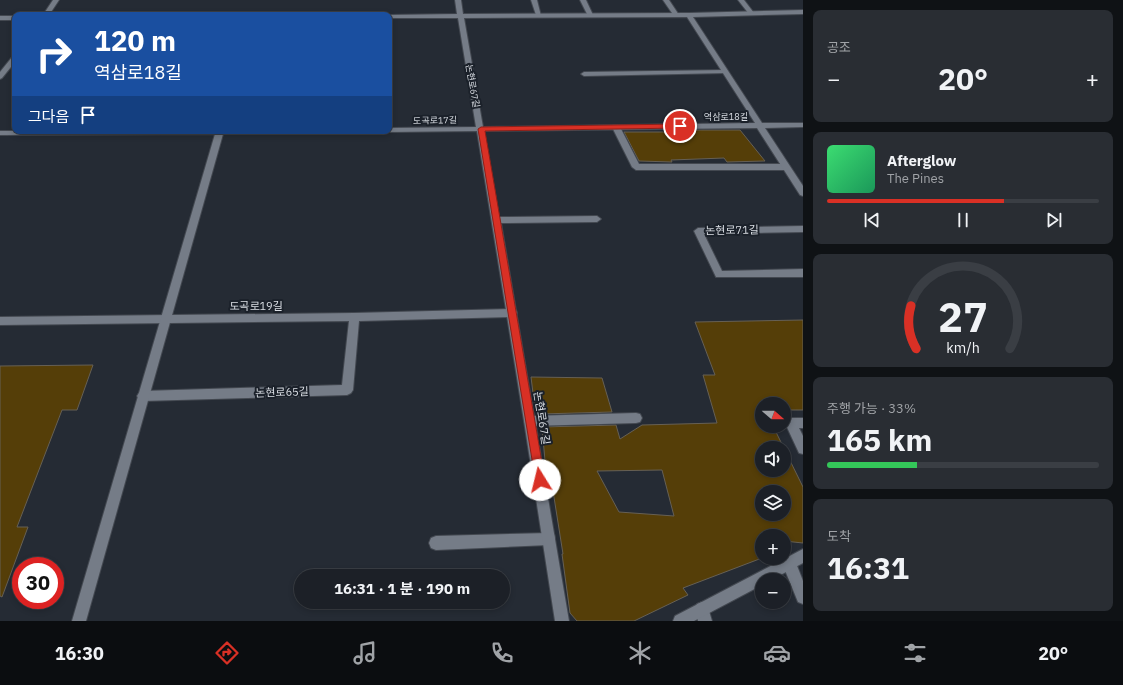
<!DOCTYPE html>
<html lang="ko">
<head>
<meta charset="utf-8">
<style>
	body { margin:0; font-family:"IBM Plex Sans","Noto Sans KR",sans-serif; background:#292d33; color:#f1f3f6; height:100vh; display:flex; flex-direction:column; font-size:15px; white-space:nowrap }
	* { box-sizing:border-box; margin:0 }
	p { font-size:13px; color:#a0a3a7 }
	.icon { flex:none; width:22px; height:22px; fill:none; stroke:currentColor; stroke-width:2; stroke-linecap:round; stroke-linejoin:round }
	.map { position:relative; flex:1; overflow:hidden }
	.details { display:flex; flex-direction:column; gap:10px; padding:10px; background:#0f1215; width:320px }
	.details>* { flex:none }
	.banner { position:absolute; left:12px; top:12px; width:380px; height:122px; border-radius:8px; box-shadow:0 2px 6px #0003,0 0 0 1px #3a3e44; background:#1a4fa0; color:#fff; overflow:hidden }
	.needle { width:26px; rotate:110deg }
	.fabs { position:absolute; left:755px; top:397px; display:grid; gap:8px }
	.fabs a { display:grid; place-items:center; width:36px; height:36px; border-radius:50%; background:#1c2027; box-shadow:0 2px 6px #0003,0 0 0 1px #3a3e44; font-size:20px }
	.speed { position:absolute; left:12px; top:557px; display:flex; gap:8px; font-size:20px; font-weight:700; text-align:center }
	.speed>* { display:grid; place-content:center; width:52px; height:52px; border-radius:50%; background:#1c2027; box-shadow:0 2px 6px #0003,0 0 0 1px #3a3e44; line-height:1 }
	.speed .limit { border:6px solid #d22; background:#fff; color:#111 }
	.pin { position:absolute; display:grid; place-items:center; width:34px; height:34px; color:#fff; margin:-17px; border:2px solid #fff; border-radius:50%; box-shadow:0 1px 4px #0007 }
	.me { position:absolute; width:44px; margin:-22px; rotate:351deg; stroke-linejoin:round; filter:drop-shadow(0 0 3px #0008) }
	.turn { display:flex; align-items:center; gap:14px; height:84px; padding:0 16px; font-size:18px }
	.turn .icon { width:52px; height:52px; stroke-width:2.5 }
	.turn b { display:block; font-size:28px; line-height:34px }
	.then { display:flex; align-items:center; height:38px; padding:0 16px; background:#0003; gap:8px; font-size:15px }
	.big { font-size:30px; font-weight:700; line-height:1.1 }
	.details .tile { flex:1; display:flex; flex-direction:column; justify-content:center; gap:6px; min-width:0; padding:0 14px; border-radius:8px; background:#292d33 }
	.details .dial { align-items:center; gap:0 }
	.dial svg { height:104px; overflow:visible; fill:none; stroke:#3a3e44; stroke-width:7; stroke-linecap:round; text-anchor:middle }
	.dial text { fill:#f1f3f6; stroke:none }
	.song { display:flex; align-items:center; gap:12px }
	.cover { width:48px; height:48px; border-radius:6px; background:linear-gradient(135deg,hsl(140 70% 55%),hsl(150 70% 35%)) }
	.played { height:4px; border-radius:2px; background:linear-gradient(90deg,#d93025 65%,#3a3e44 65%) }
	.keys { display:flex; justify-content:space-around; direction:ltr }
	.heat { display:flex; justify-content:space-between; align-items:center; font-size:22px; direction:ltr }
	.charge { height:6px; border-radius:3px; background:linear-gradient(90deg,#34c759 33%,#3a3e44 0) }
	.trip { position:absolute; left:294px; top:569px; width:216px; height:40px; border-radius:20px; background:#1c2027; box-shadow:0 2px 6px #0003,0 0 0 1px #3a3e44; font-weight:700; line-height:40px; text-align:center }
	.tabs { display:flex; height:64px; justify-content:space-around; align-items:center; background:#0b0d10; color:#a0a3a7 }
	.tabs .icon { width:28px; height:28px }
	.tabs .current { color:#d93025 }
	.tabs b { font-size:18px; color:#f1f3f6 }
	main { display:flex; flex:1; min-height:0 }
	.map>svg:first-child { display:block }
	.building { fill:#553e08; stroke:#666055; fill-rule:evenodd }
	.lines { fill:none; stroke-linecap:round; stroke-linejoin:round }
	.service-casing { stroke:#434850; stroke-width:2 }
	.minor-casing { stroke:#434850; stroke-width:2 }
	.service { fill:#757c87; fill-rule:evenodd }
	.minor { fill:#757c87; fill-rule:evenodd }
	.route { fill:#d93025; stroke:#8d1f18 }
	.labels { text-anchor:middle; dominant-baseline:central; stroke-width:4; stroke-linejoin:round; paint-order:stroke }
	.far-street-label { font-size:9px; fill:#dbdfe5; stroke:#1b212a }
	.street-label { font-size:11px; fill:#dbdfe5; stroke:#1b212a }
</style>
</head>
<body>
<main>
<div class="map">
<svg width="803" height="621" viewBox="0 0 803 621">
	<rect width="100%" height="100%" fill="#252b34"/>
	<path class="building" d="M666,130H740L765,161L727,162L724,158L671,160L672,162L639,161L624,132H667Z
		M803,320V410H784V404H762V426H773L803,487V543L784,541V536H762V558L683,588L688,595L634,621H577L570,613L562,554H563L550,472H546L542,427L616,425L620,439L642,425L717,423L703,375H715L695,322ZM762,448H784V470H762ZM662,470L674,516L619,512L597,471ZM762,492H784V514H762Z
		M93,365L77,410H62L17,527H28L2,597L0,596V366Z
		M531,377L602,378L612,412L540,414V409H535Z"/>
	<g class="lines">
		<defs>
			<path id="service" d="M531,0H537L541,16L536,15Z
				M580,0H586L593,15L592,16H588Z
				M663,0H669L679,15L678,16H674Z
				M738,0H744L754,13L753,14H749Z
				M725,70L728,72L727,73L584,76L581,74L584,72Z
				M613,125H619L620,127L639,164H786L790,167L786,170H636L632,167L612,127Z
				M803,226V232L704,234L722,271L803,269V277H716L694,231L698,228Z
				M512,309L516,310L517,313L516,316L512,317L359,321L353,390L351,393L347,395L143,401L139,399L137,396L139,393L143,391L342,385L349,321L0,325V317L354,313Z
				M636,413L640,414L642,418L640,422L636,423L530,426L526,425L524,421L526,417L530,416Z
				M791,418H803V428H799L803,436V454L799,453L785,423L787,419Z
				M549,533L554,534L555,539L554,544L549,545L436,550L431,548L429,543L431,538L436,536Z
				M789,556L794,558L803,581V604L798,602L782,563L784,558Z
				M702,602L707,604L712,621H698L695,609L697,604Z"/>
			<path id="minor" d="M53,0H59L49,15H43Z
				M455,0H461L463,14L689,13L803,10V14L693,17L762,123H803V127L765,128L803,186V196L800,195L757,128L484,131L499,217L597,216L601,219L597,222L501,223L569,621H555L524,421L477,131L389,132L386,131H389V128L476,127L458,18H389V15H387L457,14ZM687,17L755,123L483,127L464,18Z
				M0,16H15V20H0Z
				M15,55V62L2,78L0,79V72L13,56Z
				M0,131H325L321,133L223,134L86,621H72L215,134L0,135Z
				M803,549V563L771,580H762V585L694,621H673L675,616Z"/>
		</defs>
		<use href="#service" class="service-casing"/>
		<use href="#minor" class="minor-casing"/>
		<use href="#service" class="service"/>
		<use href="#minor" class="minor"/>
	</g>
	<path class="route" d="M680,124L683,126L682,128L485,131L545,480L544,484L540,485L536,484L478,129L481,127Z"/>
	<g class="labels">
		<g class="far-street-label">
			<text transform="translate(473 86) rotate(80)">논현로67길</text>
			<text x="726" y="116">역삼로18길</text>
			<text transform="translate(435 120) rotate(-1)">도곡로17길</text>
		</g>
		<g class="street-label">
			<text transform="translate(732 230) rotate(-1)">논현로71길</text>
			<text x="256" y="306">도곡로19길</text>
			<text transform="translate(282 392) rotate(-2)">논현로65길</text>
			<text transform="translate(542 418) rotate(81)">논현로67길</text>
		</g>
	</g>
</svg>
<div class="fabs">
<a><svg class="needle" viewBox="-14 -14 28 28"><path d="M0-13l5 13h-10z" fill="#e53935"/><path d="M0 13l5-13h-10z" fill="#a0a3a7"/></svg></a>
<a><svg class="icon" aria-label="sound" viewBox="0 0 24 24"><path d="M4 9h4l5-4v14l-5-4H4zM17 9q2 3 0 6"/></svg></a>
<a><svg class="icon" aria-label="layers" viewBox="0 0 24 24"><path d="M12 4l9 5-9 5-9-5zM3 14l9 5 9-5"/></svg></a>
<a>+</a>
<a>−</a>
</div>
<div class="speed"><div class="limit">30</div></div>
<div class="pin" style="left:680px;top:126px;background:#d93025"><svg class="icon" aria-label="arrive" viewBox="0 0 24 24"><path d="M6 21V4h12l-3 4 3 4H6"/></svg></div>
<svg class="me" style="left:540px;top:480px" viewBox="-20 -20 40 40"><circle r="19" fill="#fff"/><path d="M0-13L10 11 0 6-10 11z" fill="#d93025"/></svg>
<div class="trip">16:31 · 1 분 · 190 m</div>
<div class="banner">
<div class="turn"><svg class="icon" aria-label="right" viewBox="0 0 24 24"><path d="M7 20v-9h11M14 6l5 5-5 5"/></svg><div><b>120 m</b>역삼로18길</div></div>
<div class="then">그다음<svg class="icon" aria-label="arrive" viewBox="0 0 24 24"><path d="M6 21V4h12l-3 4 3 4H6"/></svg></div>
</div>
</div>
<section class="details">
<div class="tile"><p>공조</p>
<div class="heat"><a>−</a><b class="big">20°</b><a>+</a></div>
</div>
<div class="tile">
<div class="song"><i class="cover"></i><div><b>Afterglow</b><p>The Pines</p></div></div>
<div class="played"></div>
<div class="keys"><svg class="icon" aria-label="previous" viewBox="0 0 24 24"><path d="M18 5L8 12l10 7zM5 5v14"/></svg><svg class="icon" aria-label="pause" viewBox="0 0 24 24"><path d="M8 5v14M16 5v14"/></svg><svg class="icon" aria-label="next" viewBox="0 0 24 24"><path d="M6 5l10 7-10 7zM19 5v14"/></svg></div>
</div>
<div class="tile dial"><svg viewBox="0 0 100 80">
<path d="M14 69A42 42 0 1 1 86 69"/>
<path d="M14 69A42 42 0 0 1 10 36" stroke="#d93025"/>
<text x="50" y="56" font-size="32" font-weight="700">27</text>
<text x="50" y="72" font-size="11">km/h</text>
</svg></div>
<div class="tile"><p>주행 가능 · 33%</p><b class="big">165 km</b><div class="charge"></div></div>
<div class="tile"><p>도착</p><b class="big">16:31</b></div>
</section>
</main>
<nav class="tabs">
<b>16:30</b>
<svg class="icon current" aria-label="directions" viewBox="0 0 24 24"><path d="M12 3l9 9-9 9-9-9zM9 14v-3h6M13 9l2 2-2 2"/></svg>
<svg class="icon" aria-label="music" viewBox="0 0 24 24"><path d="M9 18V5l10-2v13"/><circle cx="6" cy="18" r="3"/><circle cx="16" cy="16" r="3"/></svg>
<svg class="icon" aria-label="phone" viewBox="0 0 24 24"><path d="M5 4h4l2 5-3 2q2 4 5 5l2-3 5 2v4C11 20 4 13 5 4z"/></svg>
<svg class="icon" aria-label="climate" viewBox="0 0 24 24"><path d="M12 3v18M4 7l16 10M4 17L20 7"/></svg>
<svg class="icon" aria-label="car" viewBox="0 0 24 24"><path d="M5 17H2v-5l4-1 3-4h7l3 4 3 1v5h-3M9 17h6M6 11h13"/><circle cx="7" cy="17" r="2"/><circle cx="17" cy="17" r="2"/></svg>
<svg class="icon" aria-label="filters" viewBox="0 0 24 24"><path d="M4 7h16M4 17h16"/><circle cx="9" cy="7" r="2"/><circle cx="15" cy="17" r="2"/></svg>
<b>20°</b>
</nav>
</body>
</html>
